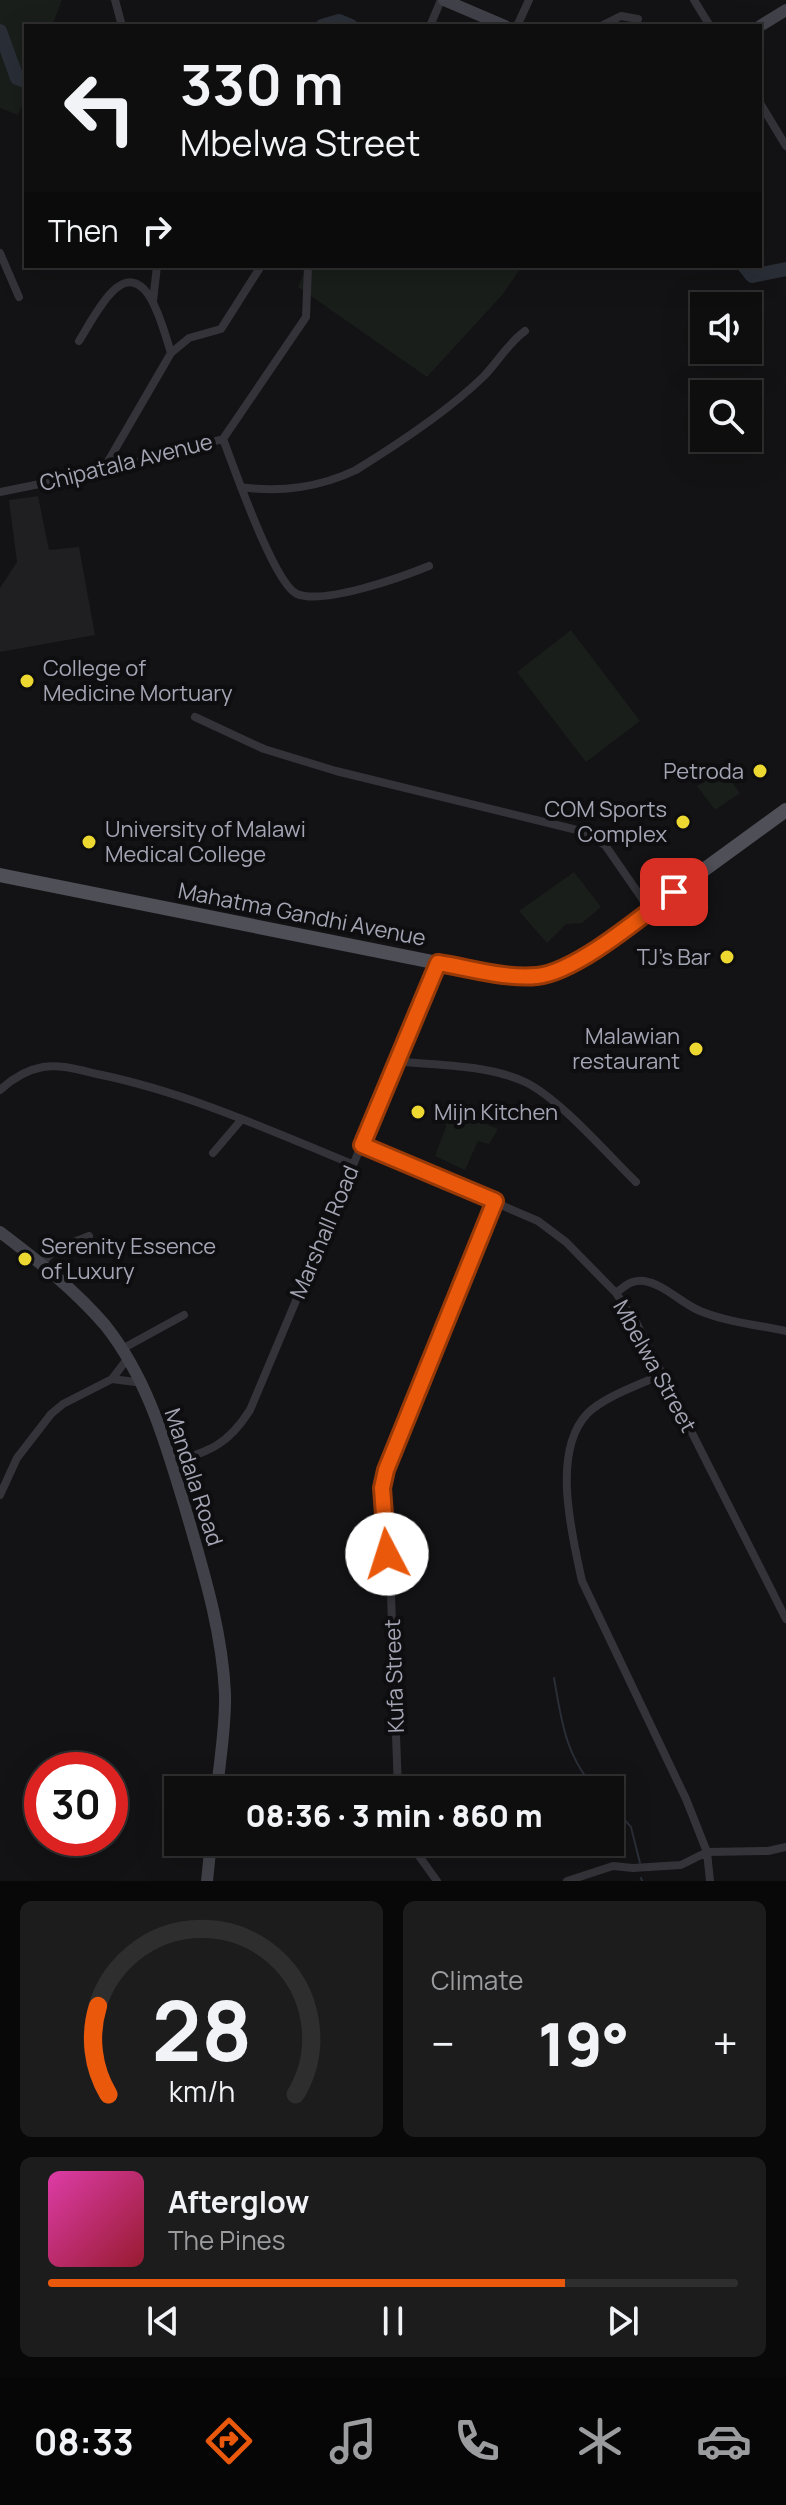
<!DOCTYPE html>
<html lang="en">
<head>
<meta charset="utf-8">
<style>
	body { margin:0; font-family:Manrope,sans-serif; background:#1c1c1d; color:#f1f3f6; height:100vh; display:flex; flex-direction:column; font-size:30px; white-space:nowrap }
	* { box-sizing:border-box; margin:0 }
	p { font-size:26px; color:#9b9c9e }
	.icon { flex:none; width:44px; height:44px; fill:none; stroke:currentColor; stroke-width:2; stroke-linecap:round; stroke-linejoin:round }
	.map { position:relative; height:1881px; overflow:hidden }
	.panel { display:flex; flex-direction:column; gap:20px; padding:20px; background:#080808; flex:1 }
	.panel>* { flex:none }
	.top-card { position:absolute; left:24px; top:24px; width:738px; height:244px; border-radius:0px; box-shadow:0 8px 32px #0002,0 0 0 2px #2e2e2f; background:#0e0e0f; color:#f1f3f6; overflow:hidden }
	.buttons { position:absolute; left:690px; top:292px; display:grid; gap:16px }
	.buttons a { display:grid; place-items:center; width:72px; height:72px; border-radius:0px; background:#0e0e0f; box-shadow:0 8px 32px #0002,0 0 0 2px #2e2e2f; font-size:40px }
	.speed { position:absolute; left:24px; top:1752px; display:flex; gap:16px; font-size:40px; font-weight:700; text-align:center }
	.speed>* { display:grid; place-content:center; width:104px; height:104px; border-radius:50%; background:#0e0e0f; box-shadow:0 8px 32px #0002,0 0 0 2px #2e2e2f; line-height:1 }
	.speed .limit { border:12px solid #d22; background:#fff; color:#111 }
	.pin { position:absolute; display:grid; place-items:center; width:68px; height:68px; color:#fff; margin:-34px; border-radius:16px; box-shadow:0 4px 12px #0006 }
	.me { position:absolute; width:88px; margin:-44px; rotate:355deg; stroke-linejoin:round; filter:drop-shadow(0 0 6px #0008) }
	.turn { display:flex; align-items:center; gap:28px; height:168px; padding:0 24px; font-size:36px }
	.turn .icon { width:104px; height:104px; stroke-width:2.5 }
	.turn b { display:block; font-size:56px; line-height:68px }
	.then { display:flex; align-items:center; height:76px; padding:0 24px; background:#0003; gap:16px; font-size:30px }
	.big { font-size:60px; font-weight:800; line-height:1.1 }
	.panel .widget { flex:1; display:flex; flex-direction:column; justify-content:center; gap:12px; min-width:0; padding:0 28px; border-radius:12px; background:#1c1c1d }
	.panel .dial { align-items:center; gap:0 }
	.dial svg { height:208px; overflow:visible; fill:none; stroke:#2e2e2f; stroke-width:7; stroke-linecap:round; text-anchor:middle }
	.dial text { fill:#f1f3f6; stroke:none }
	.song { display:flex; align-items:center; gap:24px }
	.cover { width:96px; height:96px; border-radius:12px; background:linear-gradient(135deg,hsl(320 70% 55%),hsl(350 70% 35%)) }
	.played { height:8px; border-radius:4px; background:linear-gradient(90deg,#ea580c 75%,#2e2e2f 75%) }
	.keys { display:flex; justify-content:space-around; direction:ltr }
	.heat { display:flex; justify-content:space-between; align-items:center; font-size:44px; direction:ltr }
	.panel .tiles { flex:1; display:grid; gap:20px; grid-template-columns:1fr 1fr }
	.widget:last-child { grid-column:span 2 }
	.trip { position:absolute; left:164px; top:1776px; width:460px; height:80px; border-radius:0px; background:#0e0e0f; box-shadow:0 8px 32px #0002,0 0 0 2px #2e2e2f; font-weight:800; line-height:80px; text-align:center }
	.tab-bar { display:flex; height:128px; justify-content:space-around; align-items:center; background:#060606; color:#9b9c9e }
	.tab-bar .icon { width:56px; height:56px }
	.tab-bar .selected { color:#ea580c }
	.tab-bar b { font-size:36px; color:#f1f3f6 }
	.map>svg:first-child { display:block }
	.built { fill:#1f1e21 }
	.green { fill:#191e1b }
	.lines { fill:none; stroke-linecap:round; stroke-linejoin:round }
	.stream { stroke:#292e37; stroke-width:2 }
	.river { stroke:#292e37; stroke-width:14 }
	.street { stroke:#343339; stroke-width:8 }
	.secondary { stroke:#414249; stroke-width:12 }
	.primary { stroke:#4f4f58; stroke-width:14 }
	.route-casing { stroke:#983908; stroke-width:20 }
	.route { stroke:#ea580c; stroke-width:14 }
	.poi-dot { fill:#edd731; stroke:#0e0d0f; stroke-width:3 }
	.labels { text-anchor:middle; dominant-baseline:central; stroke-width:8; stroke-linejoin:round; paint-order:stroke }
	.street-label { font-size:22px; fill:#a4a5b4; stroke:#0e0d0f }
	.poi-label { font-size:22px; fill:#a4a5b4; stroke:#0e0d0f; text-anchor:start }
</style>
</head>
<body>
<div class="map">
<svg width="786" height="1881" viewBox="0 0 786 1881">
	<rect width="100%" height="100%" fill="#131214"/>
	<path class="built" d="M38,496L49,550L79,547L95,635L0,652V588L17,562L9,500Z"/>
	<path class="green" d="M0,0H62L52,26H26V95L18,115L0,108Z
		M307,266H522L503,294L427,377L298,287Z
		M571,630L640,721L586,762L517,672Z
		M723,771L740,793L715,810L697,786Z
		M574,872L601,907L582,923L566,924L547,943L519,911Z
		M447,1102L464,1115L498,1129L489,1144L478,1141L465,1170L435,1156L446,1127L444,1114Z"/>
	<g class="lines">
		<path class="stream" d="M554,1678C561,1719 566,1759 597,1790
			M610,1803L631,1827L640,1863
			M641,1878L642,1881"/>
		<path class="river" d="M322,26L339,21L351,26
			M0,31L17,78L26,81
			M744,266L752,276L786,269"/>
		<path class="street" d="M115,0L122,26
			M694,0L710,26
			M430,26L441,0
			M517,26L529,0
			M601,26L621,16L638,19
			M760,103L786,146
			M0,253L19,297
			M153,301L157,266
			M79,341C89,325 98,307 111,293C147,255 163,329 171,353
			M223,439C234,467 274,584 297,594C324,605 402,577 429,566
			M103,470L171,353L189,338L221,329L261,266
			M241,487C280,493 321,487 356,470C398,444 447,412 483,377C498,362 507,344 525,331
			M0,492L103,471L223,439L306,317L308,266
			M195,717L264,749L336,771L577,830L605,845L650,910
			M396,1061C437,1066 487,1064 525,1082C559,1098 607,1154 636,1182
			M0,1090C12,1079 26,1070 43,1067C60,1064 80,1070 97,1074C186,1092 269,1130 352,1164
			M362,1145L538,1221L566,1242L616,1293L637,1324L786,1619
			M213,1153L242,1119
			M41,1264L56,1249L89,1236
			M616,1293C625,1286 632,1279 644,1281C664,1284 681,1303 700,1311C727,1322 757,1325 786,1331
			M122,1349L184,1315
			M663,1374C641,1384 603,1397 587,1414C551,1452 572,1535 582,1581L686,1799L707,1852L710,1881
			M112,1379L143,1383
			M171,1463C210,1451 228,1445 250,1410L438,963
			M0,1495L17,1458L51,1414L63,1404L112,1379L128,1358
			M398,1790L391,1595L382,1488L386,1470L495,1201
			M409,1842L437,1881
			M567,1881L613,1866L633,1868L681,1865L707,1852L768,1851L786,1847"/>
		<path class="secondary" d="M444,0L505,26
			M760,26L786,10
			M0,1232C37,1260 75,1290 105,1325C149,1380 167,1448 187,1514C204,1573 222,1631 225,1693C226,1725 220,1758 217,1790
			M207,1881L211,1842"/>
		<path class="primary" d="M0,875L438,963L512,975L536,976L551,973L598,947L786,810"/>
	</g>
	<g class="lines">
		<defs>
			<path id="route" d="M387,1554L382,1488L386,1470L495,1201L362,1145L438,963C470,968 504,979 537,976C576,972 641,917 674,892"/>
		</defs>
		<use href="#route" class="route-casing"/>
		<use href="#route" class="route"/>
	</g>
	<g class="poi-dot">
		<circle cx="27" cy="681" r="8"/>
		<circle cx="760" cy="771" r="8"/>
		<circle cx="683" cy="822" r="8"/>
		<circle cx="89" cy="842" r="8"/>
		<circle cx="727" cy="957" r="8"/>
		<circle cx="696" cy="1049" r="8"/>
		<circle cx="418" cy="1112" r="8"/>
		<circle cx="25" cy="1259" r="8"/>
	</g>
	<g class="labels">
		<g class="street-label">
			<text transform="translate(126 462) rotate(-14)">Chipatala Avenue</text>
			<text transform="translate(302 914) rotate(11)">Mahatma Gandhi Avenue</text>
			<text transform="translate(324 1232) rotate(-67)">Marshall Road</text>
			<text transform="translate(655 1366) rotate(61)">Mbelwa Street</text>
			<text transform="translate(194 1477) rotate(72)">Mandala Road</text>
			<text transform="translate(394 1676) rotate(-92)">Kufa Street</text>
		</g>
		<g class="poi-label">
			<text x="43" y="668">College of<tspan x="43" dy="25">Medicine Mortuary</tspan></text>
			<text x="744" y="771" text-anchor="end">Petroda</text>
			<text x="667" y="809" text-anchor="end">COM Sports<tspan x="667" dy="25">Complex</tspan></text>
			<text x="105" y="829">University of Malawi<tspan x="105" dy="25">Medical College</tspan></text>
			<text x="711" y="957" text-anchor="end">TJ's Bar</text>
			<text x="680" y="1036" text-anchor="end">Malawian<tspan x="680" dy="25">restaurant</tspan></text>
			<text x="434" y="1112">Mijn Kitchen</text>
			<text x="41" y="1246">Serenity Essence<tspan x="41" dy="25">of Luxury</tspan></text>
		</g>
	</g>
</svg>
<div class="buttons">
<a><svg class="icon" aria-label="sound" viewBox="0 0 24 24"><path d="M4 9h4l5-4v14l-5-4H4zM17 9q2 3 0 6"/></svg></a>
<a><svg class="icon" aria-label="search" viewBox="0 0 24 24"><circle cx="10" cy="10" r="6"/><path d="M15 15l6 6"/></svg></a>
</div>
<div class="speed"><div class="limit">30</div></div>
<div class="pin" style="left:674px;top:892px;background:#d93025"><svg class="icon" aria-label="arrive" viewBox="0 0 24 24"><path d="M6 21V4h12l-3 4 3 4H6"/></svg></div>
<svg class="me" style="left:387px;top:1554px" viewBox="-20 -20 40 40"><circle r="19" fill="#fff"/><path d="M0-13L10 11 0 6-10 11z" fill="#ea580c"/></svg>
<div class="trip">08:36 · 3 min · 860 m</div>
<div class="top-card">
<div class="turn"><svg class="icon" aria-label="left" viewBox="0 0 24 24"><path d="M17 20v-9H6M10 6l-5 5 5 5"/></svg><div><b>330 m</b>Mbelwa Street</div></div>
<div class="then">Then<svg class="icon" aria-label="right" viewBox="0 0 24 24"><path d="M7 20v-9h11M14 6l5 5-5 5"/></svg></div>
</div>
</div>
<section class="panel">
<div class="tiles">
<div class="widget dial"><svg viewBox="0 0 100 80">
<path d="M14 69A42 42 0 1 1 86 69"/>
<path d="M14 69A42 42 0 0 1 10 35" stroke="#ea580c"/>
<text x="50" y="56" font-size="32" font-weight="700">28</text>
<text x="50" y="72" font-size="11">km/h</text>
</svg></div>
<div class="widget"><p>Climate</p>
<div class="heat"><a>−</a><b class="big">19°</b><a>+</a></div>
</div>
<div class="widget">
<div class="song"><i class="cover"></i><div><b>Afterglow</b><p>The Pines</p></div></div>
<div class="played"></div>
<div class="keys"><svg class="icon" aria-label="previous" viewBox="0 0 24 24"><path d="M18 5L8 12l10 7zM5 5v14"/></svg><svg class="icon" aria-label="pause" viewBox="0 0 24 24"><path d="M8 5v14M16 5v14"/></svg><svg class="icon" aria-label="next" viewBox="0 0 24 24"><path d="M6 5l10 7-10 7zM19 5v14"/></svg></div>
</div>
</div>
</section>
<nav class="tab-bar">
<b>08:33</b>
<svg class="icon selected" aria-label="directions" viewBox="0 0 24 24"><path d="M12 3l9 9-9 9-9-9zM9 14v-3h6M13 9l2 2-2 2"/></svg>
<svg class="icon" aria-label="music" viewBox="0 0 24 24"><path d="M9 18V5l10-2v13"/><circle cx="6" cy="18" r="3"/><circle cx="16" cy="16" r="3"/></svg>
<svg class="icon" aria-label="phone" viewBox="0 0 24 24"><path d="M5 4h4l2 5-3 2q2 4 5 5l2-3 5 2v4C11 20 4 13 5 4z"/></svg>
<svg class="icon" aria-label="climate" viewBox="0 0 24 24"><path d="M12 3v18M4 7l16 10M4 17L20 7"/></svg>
<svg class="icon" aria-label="car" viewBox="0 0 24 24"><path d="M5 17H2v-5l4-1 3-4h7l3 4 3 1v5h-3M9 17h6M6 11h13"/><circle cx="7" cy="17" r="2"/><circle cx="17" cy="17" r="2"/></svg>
</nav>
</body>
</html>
